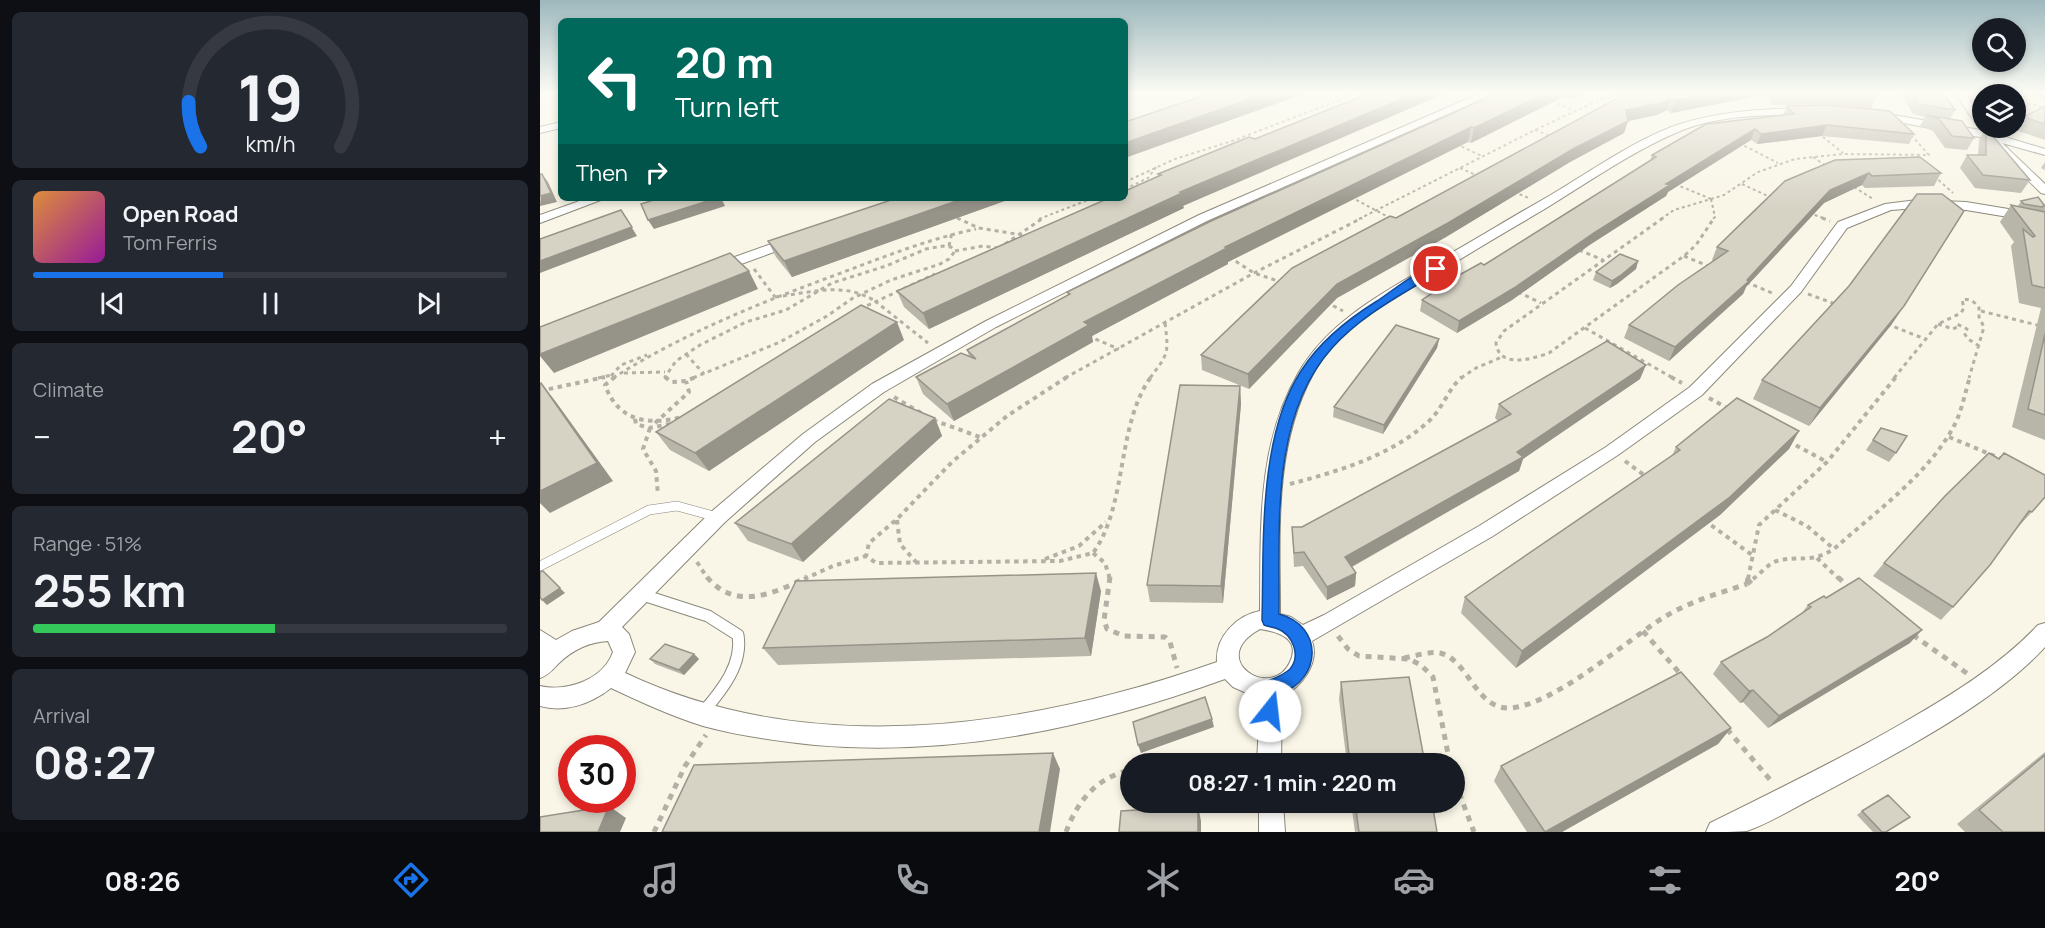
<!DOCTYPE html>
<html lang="en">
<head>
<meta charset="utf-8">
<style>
	body { margin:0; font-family:Manrope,sans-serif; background:#242831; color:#f1f3f6; height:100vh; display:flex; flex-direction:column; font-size:22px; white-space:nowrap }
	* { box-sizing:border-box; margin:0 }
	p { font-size:20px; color:#9ea1a6 }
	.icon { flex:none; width:33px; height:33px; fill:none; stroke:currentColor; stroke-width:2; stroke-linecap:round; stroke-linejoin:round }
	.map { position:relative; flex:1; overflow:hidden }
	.panel { display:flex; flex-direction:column; gap:12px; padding:12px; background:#0d0f14; width:540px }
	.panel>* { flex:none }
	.guide { position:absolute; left:18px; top:18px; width:570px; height:183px; border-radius:9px; box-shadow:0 3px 9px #0003; background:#00695c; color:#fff; overflow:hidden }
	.controls { position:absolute; left:1432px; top:18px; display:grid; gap:12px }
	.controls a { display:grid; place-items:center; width:54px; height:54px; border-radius:50%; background:#171b24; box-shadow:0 3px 9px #0003; font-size:30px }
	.speed { position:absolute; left:18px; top:735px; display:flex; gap:12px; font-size:30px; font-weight:700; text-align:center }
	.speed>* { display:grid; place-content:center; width:78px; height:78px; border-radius:50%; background:#171b24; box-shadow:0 3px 9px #0003; line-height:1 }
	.speed .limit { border:9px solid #d22; background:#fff; color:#111 }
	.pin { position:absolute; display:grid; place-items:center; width:51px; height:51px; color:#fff; margin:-26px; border:3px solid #fff; border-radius:50%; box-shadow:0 2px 6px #0007 }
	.me { position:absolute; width:66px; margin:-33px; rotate:16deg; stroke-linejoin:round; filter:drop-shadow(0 0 4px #0008) }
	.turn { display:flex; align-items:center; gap:21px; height:126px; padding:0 18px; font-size:27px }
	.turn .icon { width:78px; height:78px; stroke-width:2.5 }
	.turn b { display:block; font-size:42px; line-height:51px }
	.then { display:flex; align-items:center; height:57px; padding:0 18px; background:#0003; gap:12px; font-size:22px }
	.big { font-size:45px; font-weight:700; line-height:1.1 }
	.panel .card { flex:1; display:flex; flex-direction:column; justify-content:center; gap:9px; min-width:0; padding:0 21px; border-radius:9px; background:#242831 }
	.panel .dial { align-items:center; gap:0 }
	.dial svg { height:156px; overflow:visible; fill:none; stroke:#363941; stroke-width:7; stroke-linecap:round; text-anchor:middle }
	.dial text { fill:#f1f3f6; stroke:none }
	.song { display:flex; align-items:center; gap:18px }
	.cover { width:72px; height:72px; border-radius:9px; background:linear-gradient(135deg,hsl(30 70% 55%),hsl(300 70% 35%)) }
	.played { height:6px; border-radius:3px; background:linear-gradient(90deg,#1a73e8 40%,#363941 40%) }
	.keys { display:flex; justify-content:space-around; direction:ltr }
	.heat { display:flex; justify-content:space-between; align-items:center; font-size:33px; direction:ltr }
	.charge { height:9px; border-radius:4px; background:linear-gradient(90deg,#34c759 51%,#363941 0) }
	.trip { position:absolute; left:580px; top:753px; width:345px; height:60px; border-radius:30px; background:#171b24; box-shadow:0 3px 9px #0003; font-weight:700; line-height:60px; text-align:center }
	.tab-bar { display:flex; height:96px; justify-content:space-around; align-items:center; background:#090b0e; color:#9ea1a6 }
	.tab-bar .icon { width:42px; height:42px }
	.tab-bar .on { color:#1a73e8 }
	.tab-bar b { font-size:27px; color:#f1f3f6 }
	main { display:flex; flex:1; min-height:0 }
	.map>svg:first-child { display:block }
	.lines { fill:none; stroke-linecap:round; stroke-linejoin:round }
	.service-far1-casing { stroke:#8b887b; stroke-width:10 }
	.service-casing { stroke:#8b887b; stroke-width:13 }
	.minor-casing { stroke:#8b887b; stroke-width:2 }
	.path-far3 { stroke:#b3b0a5; stroke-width:2; stroke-dasharray:3 3; stroke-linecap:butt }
	.path-far2 { stroke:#b3b0a5; stroke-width:3; stroke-dasharray:4 4; stroke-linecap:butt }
	.path-far1 { stroke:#b3b0a5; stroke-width:4; stroke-dasharray:4.5 4.5; stroke-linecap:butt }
	.path { stroke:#b3b0a5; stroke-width:5; stroke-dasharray:6 6; stroke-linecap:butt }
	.service-far1 { stroke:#fff; stroke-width:9 }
	.service { stroke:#fff; stroke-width:11 }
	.minor { fill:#fff; fill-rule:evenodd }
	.path-bridge { stroke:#b3b0a5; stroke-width:3; stroke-dasharray:4 4; stroke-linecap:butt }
	.wall { fill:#b8b5a9 }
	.shaded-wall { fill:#969389 }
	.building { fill:#d6d2c4; stroke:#969389; stroke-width:1.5 }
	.route { fill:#1a73e8; stroke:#114b97; stroke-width:1.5 }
</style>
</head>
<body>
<main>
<section class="panel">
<div class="card dial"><svg viewBox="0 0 100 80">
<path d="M14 69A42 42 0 1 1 86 69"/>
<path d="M14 69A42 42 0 0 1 8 46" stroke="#1a73e8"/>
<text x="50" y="56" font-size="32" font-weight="700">19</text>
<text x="50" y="72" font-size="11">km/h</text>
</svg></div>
<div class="card">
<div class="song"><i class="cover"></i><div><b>Open Road</b><p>Tom Ferris</p></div></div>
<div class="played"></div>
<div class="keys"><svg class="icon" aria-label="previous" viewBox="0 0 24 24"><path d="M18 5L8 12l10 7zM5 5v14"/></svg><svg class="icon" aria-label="pause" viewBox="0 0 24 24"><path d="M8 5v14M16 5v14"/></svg><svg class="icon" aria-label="next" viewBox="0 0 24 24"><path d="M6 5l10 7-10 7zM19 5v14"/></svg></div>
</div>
<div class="card"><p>Climate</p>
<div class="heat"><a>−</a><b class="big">20°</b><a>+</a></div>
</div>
<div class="card"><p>Range · 51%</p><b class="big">255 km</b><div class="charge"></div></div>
<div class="card"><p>Arrival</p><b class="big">08:27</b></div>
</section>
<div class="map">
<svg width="1505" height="832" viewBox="0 0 1505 832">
	<rect width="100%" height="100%" fill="#f9f6e7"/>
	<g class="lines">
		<defs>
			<path id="service-far1" d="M0,566L109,510L137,506L177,517"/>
			<path id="service" d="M103,595L168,616L198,635C203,664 182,690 164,711"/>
			<path id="minor" d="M941,93H955L667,221L456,327L344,392L275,442L185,522L82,627L89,634L95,652L85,673C271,761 490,728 677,662C675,637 697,615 720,611C721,530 716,445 759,372C790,319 848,290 899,260C936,239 972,217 1009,196C1048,173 1097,138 1140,124C1182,111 1223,109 1266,108L1271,111L1266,114C1226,115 1183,115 1145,129C1095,149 1049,182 1003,210C971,229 938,248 906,268C859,295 800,324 773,374C733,448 740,533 740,614L751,617L763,625L784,615L939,526L1066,447L1150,387L1251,286L1298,222L1345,204L1377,200L1426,202L1505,215V223L1426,210L1377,208L1351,210L1307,228L1261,292L1162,395L1078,455L953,536L772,641C780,663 761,688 742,696L741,764H717L720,699L693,687L685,679C553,727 417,757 275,745C238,741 199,736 163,726C131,716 101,702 71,688C51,704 25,713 0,706V686C27,692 63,680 73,652L68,641C49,642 34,649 19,663C13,669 9,675 0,678V630L16,640L32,631L59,622L171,512L263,434L332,384L446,321L659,215ZM720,629C738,632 761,638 750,662C732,702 665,659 720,629Z
				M1415,93H1425L1443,120V128H1448L1452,133L1505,149V155L1462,143L1505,184V194L1501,193L1445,138L1336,118L1331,115L1336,112L1440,130Z
				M21,122V128L0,133V127Z
				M48,198H66L0,223V215Z
				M251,237L256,238L257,241L256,244L182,271H172L170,268L172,265Z
				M1505,623V647C1451,706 1352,756 1281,794C1257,806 1232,822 1207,831C1196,832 1179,832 1166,832L1170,823C1234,791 1299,760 1361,724C1410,696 1459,666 1498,625Z
				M719,802H743L745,832H719Z"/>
		</defs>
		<use href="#service-far1" class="service-far1-casing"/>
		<use href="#service" class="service-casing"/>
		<use href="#minor" class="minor-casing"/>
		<path class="path-far3" d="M1446,93L1452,94
			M1068,98L1082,93
			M1476,100L1505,108
			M1012,101L1035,111
			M995,130L1013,137
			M1278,133L1303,153
			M1199,143L1238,163
			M916,144L942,156
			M1273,157L1286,166
			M920,168L940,177
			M1394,176L1413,193
			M585,182L635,159L695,140L818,93
			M1135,184L1171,199
			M1202,184L1234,199
			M1314,187L1333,199
			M585,189L608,178L617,166
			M974,192L989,198
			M811,197L852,219
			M1171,199L1175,217L1173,219
			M1171,199L1184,195L1218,172L1255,159L1303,154L1389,155L1371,135
			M1269,213L1286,219
			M413,215L419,219
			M499,219L553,198
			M819,219L995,130L1074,93
			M1121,219L1134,210L1171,199"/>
		<path class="path-far2" d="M417,218L439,228L488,236
			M1123,218L964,331L956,343C959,369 992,359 1009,353L1144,256L1156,245L1174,218
			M1282,218L1290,221
			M465,244L503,218
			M409,246L412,232
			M1039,250L1063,260
			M415,251L443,246L457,248
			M1144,256L1171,267
			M689,257L714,273L741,282
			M214,269L235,297
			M1206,282L1232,293
			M978,292L1001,303
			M1268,294L1298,305
			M335,301L388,343
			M786,302L803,311
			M320,309L395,274
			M1441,311L1505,327
			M1347,324L1385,339
			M1398,324L1413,329L1417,327V324L1427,329L1424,333L1428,339L1439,346
			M1045,328L1133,378
			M548,336L579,349
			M146,354L164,374
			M84,373L125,372
			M71,376L81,365L107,355
			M58,378L72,375
			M73,378C144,333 222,302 301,273C346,256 389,239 436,229
			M127,378L125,377L136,361L160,345L206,322L246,310L292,283L346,266L386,249L403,246L411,247L415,251
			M153,378L240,342L287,316L313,298L351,280L400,264L409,259L415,251
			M525,378L714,273L822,218
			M610,378C628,354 629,354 625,323
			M921,378L936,368L962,357
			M1354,378L1398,324L1421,313L1424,308L1422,300C1430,298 1435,302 1439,308V317L1444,327L1429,378"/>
		<path class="path-far1" d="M75,377L65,385C78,421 108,426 142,417
			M125,377L132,382L146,381L156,377
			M527,377L467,416L412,462L357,519L329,543L326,556L336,563L520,561L553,553C588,505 576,425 611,377
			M1131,377L1142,383
			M0,391L65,377
			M354,397L386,416
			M1169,398L1189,409
			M95,419L96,424L109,428L130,424
			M393,420L440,437
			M115,423L149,392L146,381
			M110,428L103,449L116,471L118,495
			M1409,437L1464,460
			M1248,441L1287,462
			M1085,461L1108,478
			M750,484C799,471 851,456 889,421C903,408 908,389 922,377
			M1235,510L1267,526L1294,549
			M357,520L360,544L376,562
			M1164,520L1212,555
			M553,553L565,563L570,579
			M1277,558L1299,579
			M505,559L539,546L566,522
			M157,562L168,579
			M264,579L293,566L326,556
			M1208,579L1219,525L1287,462L1356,377
			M1213,579C1220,574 1229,563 1237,561C1260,555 1270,564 1294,549C1335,512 1387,476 1414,426C1422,411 1425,392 1430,377"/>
		<path class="path" d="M167,577C195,611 234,594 267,577
			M570,577L564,620L567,629L584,636L625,637L630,642L637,668
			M1298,577L1309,588
			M1207,584L1208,577
			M1207,584L1215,577
			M1103,631L1143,677
			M1373,635L1428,674
			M798,636L808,649L819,656L869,659L881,665L893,677L910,764
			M864,658C875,656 890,651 900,653C928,659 936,710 970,708C1017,704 1085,641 1126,616C1151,601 1180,593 1207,584
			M1187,729L1232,782
			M658,764L708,759
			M915,782L934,832
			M114,832L145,766L166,735
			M526,832C538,800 557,777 591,770"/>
		<use href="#service-far1" class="service-far1"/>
		<use href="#service" class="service"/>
		<use href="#minor" class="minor"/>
		<path class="path-bridge" d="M235,297C270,293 303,281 335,301"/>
	</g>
	<path class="wall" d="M958,93H1043L1030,99L1023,97L931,143L928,142L688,262V264L552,336L553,342L414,421L383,394L376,377L429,356L427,350L528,296L527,292Z
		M1087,93H1334L1337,96L1331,108L1280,104L1233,105L1227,97L1228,94L1131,113L1127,110L1117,115L1088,121L1084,133L1030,162L906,237L797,298L709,389L662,370L661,355L856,218Z
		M1361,93H1403L1415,110L1410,119L1434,138L1427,150L1405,148L1393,131L1380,126L1385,117L1373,114Z
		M1477,93H1505V100Z
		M1247,106L1374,134L1369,144L1282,136L1217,144L1211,140L1128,192L1126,196L1051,244L972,300L917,333L880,311L882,300L944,265L1110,160L1112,155L1243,115Z
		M1505,106V140L1475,130L1484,117Z
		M1446,128L1490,180L1481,193L1435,188L1420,168L1427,155H1438L1439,140Z
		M709,137L643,206L644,208L389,329L364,307L357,291L619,176L618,174Z
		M1295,160L1401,173L1394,186L1325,188L1322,185L1284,203L1206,287L1203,294L1129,361L1084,338L1089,325L1173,261L1172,260L1177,247Z
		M1505,162V170L1501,168Z
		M357,198H473L252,277L236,257L228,241Z
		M1481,201L1505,206V440L1472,427L1501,308L1479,303L1471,246L1474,242L1460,222L1471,205L1479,207L1478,206Z
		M1098,261L1096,269L1077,284L1070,288L1053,280L1056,272Z
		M1352,324L1269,426L1213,399L1222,380Z
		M899,339L897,348L843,434L793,417L794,407Z
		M364,340L169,471L130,450L116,432Z
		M1100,379L983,459L979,471L812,567L816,573L815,586L787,600L763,566L754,567L752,527H762L958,421L955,418L959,404Z
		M700,386L701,404L683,603L610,602L607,585Z
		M395,418L402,436L263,562L208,541L195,523Z
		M1341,428L1356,453L1349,462L1326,450Z
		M1259,431L1249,449L1180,515L976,668L921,613L925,597L1132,456L1136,447Z
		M1449,453L1492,512L1479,526L1413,607L1401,620L1333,576L1344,563Z
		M561,591L551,656L238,665L223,648Z
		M1286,598L1370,643L1228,728L1203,702L1200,703L1173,674L1181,662L1227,637L1261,614L1268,605Z
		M154,654L159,659L144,675L115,664L110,659Z
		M801,682L885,764H807L799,699Z
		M1191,728L1178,744L1022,832H987L954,781L961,766Z
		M1505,752V832H1425L1417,824Z
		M811,802H892L897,832H815Z
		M1322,811L1347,832H1333L1317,815Z"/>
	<path class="shaded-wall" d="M727,93H766L585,158V143Z
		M876,93H906L643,206L644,208L389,329L383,313L640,192Z
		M1006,93H1024L1023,97L931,143L934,128Z
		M1032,93H1043L1030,99Z
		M1174,93H1229L1228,94L1131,113L1135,100Z
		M1131,98L1127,110L1117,115L1088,121L1084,133L1030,162L906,237L797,298L709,389L708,374L797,284L1086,110Z
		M1287,125L1282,136L1217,144L1221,134Z
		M931,127L928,142L688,262V264L552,336L553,342L414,421L407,404L544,322L685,247Z
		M1215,129L1211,140L1128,192L1126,196L1051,244L972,300L917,333L919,321L1054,233L1126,184Z
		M1329,173L1322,185L1284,203L1206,287L1203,294L1129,361L1135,347L1207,280L1290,190Z
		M2,174L8,182L17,202L0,206Z
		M177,198H181L185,206L114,229L108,220Z
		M425,198H473L252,277L244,261Z
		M81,210L97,236L0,273V261Z
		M1098,261L1096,269L1077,284L1070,288L1072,281Z
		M209,271L218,289L14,373L0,356V354Z
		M1364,306L1352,324L1269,426L1280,408Z
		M357,322L364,340L169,471L155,453Z
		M899,339L897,348L843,434L844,425Z
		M1106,365L1100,379L983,459L979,471L804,571L805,557L977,452Z
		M1,383L16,402L73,481L10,513L0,503Z
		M700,386L701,404L683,603L681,586Z
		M395,418L402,436L263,562L251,544Z
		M1259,431L1249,449L1180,515L976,668L982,651Z
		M3,571L25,593L7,605L2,600Z
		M556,573L561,591L551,656L545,638Z
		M816,573L815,586L787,600V587Z
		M1382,630L1370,643L1228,728L1239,716Z
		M154,654L159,659L144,675L139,670Z
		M1213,690L1203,702L1200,703L1209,691Z
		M672,719L674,727L601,753L598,745Z
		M1191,728L1178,744L1022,832H1005Z
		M513,753L520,769L510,832H499Z
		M69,806L86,818L80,832H58Z
		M658,806L661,821V832H658Z"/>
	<path class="building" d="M671,93H727L585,143V122Z
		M830,93H876L640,192L642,193L383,313L357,291L569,198H585V191L621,175L618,174L709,137L715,139Z
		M958,93H1006L934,128L931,127L685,247L687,248L544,322L549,325L407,404L376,377L421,353L436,359L427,350L530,294L527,292L671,221Z
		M1087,93H1174L1135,100L1131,98L1121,103L1086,110L1088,121L1033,149L908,223L797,284L708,374L661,355L752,268L850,216L856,218Z
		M1306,93H1334L1337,96Z
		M1372,93H1403L1415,110L1378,104Z
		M1287,105L1350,111L1374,134L1287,125L1221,134L1215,129L1126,184L1130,185L1054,233L974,288L919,321L882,300L921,274L941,263L944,265L1116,157L1112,155L1166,124L1254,114L1247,106Z
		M1505,106V124L1484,117Z
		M1386,115L1422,121L1434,138L1412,136L1399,119Z
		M1446,128L1490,180L1443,175L1427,155H1446Z
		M1380,157L1401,173L1332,176L1329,173L1290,190L1207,280L1209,281L1135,347L1089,325L1138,285L1188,251L1177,247L1245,181L1295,160Z
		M0,174H2L11,193L0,196Z
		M1377,194H1402L1424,211L1364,306L1280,408L1222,380L1309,286Z
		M1498,197L1505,206H1503L1502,207L1484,204L1481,201Z
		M120,198H177L108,220L101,204Z
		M357,198H425L244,261L228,241Z
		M1471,205L1505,212V288L1492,285L1483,229L1493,237L1495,236Z
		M81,210L92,227L0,261V239Z
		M190,253L209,271L0,354V327Z
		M1080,254L1098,261L1080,276L1072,281L1056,272Z
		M321,305L357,322L155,453L116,432Z
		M856,325L899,339L844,425L794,407Z
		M1505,334V415L1488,409Z
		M1067,341L1106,365L977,452L983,457L805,557L816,573L787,587L764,552L754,553L752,527H762L971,414L959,404Z
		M1,383L57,463L0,491V384Z
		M640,385L700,386L681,586L607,585Z
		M1197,398L1259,431L1190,497L982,651L925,597L1140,450L1136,447Z
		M349,399L395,418L251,544L195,523Z
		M1341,428L1367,436L1356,453L1333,440Z
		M1449,453L1459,459L1464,453L1505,475V497L1492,512L1489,511L1450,565L1413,607L1344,563L1405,496Z
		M3,571L20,588L2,600L0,597V572Z
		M556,573L545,638L223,648L256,581Z
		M1319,578L1382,630L1239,716L1213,690L1209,691L1181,662L1227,637L1271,607L1268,605L1284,596L1286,598Z
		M125,644L154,654L139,670L110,659Z
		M1141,672L1191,728L1005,832L961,766Z
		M869,677L885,764H810L801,682Z
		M665,697L672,719L598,745L593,722Z
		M513,753L499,832H122L154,765Z
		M1505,755V832H1463L1439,810Z
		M1348,795L1370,817L1346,832H1342L1322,811Z
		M815,802H892L897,832H819Z
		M69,806L58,832H0V817Z
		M658,806V832H579L581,811Z"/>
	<linearGradient id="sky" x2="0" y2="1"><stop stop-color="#9db8bd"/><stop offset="0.44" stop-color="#fcfbf4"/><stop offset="1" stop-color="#fcfbf4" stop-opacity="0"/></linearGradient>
	<rect width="1505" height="210" fill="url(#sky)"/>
	<path class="route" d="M896,265L901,269L900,271C863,294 821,315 792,348C730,417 740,527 739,614C784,626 782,679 740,694V711L737,718L730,720L724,718C719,707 720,692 724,682C733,679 743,676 750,669C761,656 753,635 738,629C734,627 729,627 724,625L722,620C724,543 718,437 761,371C780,341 808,319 837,301C855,289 876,271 896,265Z"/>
</svg>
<div class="controls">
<a><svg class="icon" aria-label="search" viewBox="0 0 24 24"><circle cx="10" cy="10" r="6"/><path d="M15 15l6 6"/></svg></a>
<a><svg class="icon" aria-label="layers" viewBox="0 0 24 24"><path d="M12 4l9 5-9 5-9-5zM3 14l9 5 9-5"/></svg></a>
</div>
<div class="speed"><div class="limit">30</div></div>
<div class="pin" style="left:896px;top:269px;background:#d93025"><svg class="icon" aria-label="arrive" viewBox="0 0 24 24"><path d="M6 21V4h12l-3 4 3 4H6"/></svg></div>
<svg class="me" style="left:730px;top:711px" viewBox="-20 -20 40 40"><circle r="19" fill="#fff"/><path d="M0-13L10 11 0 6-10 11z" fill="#1a73e8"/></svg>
<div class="trip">08:27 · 1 min · 220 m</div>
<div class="guide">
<div class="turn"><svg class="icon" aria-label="left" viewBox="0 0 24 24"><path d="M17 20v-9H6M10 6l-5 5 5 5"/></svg><div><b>20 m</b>Turn left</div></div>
<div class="then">Then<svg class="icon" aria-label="right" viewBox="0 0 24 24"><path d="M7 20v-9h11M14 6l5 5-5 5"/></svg></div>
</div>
</div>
</main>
<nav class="tab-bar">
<b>08:26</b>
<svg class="icon on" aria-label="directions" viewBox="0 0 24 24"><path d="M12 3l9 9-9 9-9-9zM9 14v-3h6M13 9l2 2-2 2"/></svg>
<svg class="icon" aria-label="music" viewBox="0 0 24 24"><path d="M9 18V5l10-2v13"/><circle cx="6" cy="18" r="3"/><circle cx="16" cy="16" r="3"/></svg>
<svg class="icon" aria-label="phone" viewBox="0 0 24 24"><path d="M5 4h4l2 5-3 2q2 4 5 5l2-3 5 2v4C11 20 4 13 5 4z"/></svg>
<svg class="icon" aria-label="climate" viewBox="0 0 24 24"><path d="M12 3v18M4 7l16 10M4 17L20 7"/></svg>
<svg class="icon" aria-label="car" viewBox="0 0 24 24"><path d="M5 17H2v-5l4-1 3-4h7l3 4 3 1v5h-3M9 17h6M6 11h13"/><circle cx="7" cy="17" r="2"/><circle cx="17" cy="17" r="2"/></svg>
<svg class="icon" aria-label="filters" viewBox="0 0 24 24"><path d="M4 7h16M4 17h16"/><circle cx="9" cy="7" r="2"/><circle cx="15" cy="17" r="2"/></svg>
<b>20°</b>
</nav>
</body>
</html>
